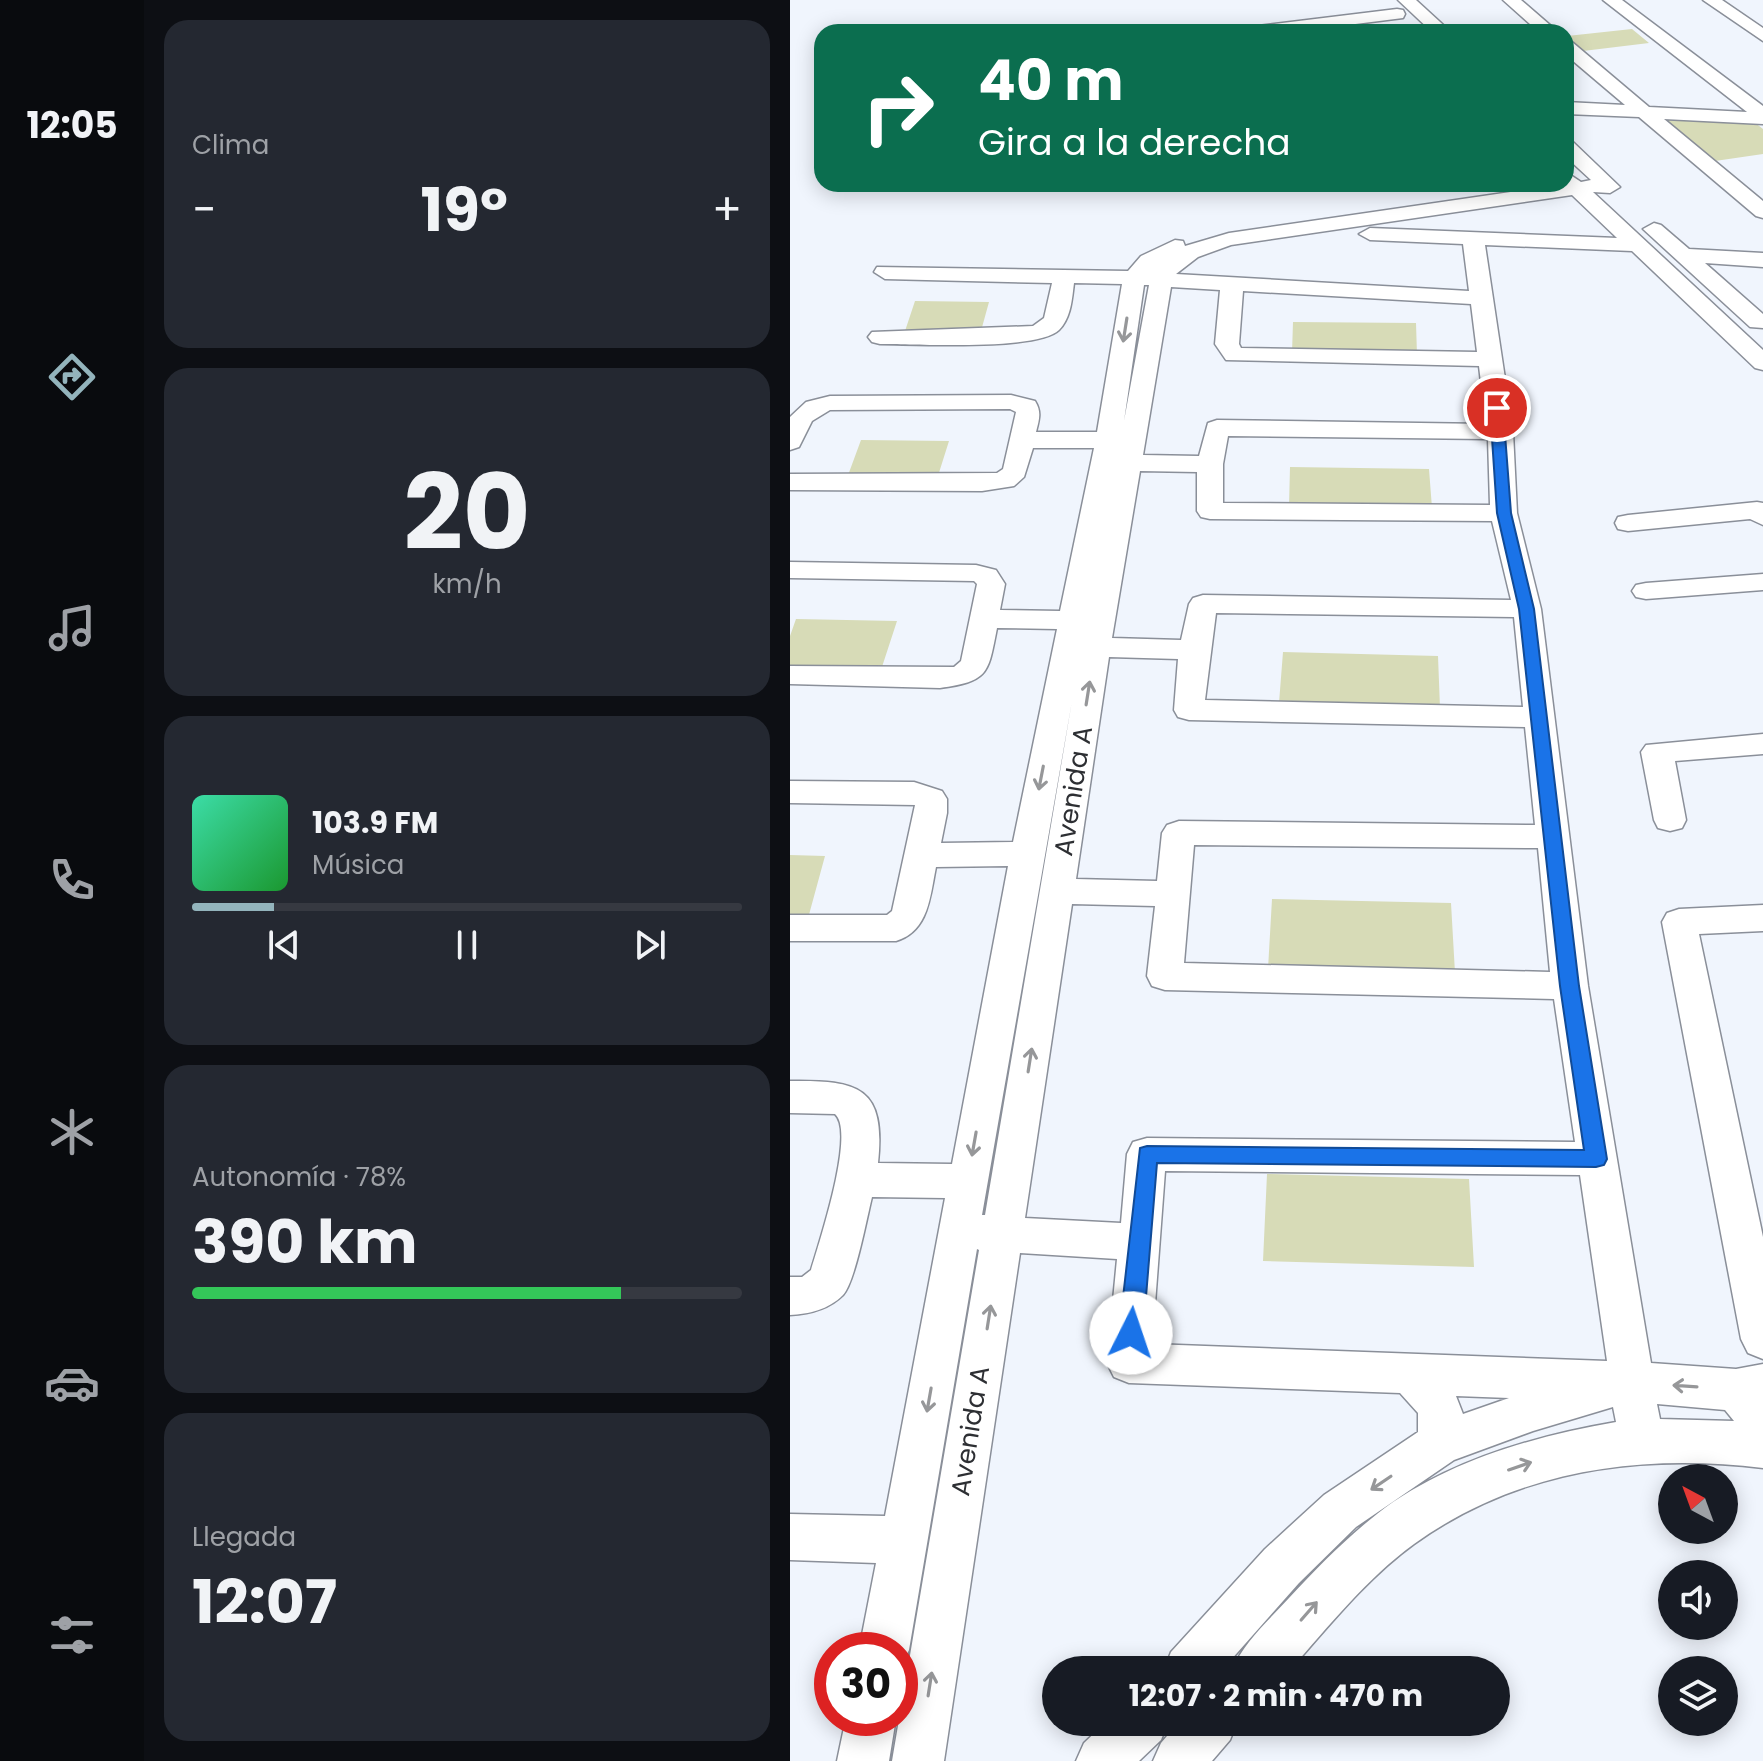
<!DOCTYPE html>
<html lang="es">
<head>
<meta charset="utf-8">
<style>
	body { margin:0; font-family:Poppins,sans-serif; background:#242831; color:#f1f3f6; height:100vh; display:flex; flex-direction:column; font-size:30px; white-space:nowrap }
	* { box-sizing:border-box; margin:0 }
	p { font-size:26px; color:#9ea1a6 }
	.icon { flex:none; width:44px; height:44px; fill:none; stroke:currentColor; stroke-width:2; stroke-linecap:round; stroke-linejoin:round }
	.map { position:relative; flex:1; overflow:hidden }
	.sheet { display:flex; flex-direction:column; gap:20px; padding:20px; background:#0d0f14; width:646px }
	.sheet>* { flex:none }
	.banner { position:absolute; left:24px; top:24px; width:760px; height:168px; border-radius:24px; box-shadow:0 4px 20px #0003; background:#0b6e4f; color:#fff; overflow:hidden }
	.needle { width:52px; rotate:319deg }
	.tools { position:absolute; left:868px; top:1464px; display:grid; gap:16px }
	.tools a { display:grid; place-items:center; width:80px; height:80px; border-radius:50%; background:#171b24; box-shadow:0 4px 20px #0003; font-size:40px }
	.speed { position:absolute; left:24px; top:1632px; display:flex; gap:16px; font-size:40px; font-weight:700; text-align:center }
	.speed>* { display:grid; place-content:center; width:104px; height:104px; border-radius:50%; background:#171b24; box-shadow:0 4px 20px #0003; line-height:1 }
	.speed .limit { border:12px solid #d22; background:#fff; color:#111 }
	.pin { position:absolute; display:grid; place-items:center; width:68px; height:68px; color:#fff; margin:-34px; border:4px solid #fff; border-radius:50%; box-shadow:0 2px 8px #0007 }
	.me { position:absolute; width:88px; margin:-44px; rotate:4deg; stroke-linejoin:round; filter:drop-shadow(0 0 6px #0008) }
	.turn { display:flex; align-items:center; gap:28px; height:168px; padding:0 32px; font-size:36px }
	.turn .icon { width:104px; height:104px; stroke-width:2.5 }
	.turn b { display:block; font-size:56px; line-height:68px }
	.big { font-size:60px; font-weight:700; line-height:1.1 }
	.sheet .tile { flex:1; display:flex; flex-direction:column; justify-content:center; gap:12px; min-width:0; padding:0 28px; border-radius:24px; background:#242831 }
	.sheet .dial { align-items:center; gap:0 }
	.dial b { font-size:104px; line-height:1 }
	.song { display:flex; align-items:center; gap:24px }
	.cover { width:96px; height:96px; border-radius:12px; background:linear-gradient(135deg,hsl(160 70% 55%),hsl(130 70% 35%)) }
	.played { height:8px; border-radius:4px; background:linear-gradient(90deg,#93b4bc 15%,#363941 15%) }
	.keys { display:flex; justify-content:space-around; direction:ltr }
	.heat { display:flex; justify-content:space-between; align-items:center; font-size:44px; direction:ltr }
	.charge { height:12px; border-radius:6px; background:linear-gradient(90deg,#34c759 78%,#363941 0) }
	.trip { position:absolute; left:252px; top:1656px; width:468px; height:80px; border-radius:40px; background:#171b24; box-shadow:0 4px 20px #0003; font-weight:700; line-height:80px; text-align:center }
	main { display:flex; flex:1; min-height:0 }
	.tab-bar { display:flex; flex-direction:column; width:144px; justify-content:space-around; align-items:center; background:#090b0e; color:#9ea1a6 }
	.tab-bar .icon { width:56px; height:56px }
	.tab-bar .active { color:#93b4bc }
	.tab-bar b { font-size:36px; color:#f1f3f6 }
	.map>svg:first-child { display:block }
	.green { fill:#d7dbb7 }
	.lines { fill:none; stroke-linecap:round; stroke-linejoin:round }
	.minor-casing { stroke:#8a8f99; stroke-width:3 }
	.minor { fill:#fff; fill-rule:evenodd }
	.oneway { stroke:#969799 }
	.route { fill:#1a73e8; stroke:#114b97; stroke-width:2 }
	.labels { text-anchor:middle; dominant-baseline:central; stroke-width:7; stroke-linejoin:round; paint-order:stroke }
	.street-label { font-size:26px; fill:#2d2f33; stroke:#fff }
</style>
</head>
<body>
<main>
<nav class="tab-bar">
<b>12:05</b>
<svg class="icon active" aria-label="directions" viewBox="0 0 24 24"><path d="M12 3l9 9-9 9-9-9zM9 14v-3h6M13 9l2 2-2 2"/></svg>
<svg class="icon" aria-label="music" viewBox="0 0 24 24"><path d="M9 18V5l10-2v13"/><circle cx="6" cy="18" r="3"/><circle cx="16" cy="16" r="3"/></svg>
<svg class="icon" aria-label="phone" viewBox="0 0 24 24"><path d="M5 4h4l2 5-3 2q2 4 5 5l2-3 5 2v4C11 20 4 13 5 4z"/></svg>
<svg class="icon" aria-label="climate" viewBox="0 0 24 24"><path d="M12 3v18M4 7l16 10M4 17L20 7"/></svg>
<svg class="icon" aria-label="car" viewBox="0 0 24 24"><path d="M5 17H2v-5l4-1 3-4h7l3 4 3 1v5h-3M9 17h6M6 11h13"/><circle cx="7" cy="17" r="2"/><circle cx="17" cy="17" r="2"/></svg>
<svg class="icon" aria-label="filters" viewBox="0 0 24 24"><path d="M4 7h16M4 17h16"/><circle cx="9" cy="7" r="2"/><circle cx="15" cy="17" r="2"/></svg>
</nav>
<section class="sheet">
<div class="tile"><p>Clima</p>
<div class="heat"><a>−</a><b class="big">19°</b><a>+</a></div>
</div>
<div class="tile dial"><b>20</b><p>km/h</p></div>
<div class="tile">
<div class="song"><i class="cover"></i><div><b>103.9 FM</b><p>Música</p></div></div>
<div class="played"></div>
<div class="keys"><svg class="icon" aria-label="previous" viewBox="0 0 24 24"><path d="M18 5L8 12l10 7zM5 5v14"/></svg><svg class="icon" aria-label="pause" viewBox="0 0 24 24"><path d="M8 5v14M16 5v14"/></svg><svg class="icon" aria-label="next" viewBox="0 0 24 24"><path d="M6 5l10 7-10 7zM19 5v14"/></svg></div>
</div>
<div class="tile"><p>Autonomía · 78%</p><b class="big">390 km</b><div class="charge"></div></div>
<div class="tile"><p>Llegada</p><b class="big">12:07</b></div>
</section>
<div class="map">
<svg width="973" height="1761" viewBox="0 0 973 1761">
	<rect width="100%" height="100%" fill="#f0f5fd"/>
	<path class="green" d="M842,29L859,43L793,51L777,36Z
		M872,118L964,122L973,129V154L925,161Z
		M125,301L199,302L191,331H115Z
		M503,322L626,323L627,355L502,353Z
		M71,440L159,441L147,479L57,478Z
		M500,467L639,469L642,508L499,507Z
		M6,619L107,621L90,673L0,672V636Z
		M493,652L648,656L650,708L489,703Z
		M0,855L35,856L17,922H0Z
		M482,899L661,903L665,973L478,969Z
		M477,1174L679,1179L684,1267L473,1261Z"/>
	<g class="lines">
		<defs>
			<path id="minor" d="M608,0H626L661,32H642Z
				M713,0H731L768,32H749Z
				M813,0H832L973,106V124L874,119L973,201V218L966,216L849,117L776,114V102L835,105L776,55V41L782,42L859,107L957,112Z
				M913,0H932L973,28V41Z
				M607,9L613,10L615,14L613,18L502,32H451L460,27Z
				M776,140L783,142L830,187L820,193L803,192L973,350V370L965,368L842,251L695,245L723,432L727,513L751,609L798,986L861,1363L946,1369L973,1364V1468C850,1453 727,1470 624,1544C577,1578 538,1627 500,1670H442C454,1642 478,1621 499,1598C526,1569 555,1539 587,1514C654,1462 744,1436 826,1422L823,1407L743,1431L664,1460L566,1527L509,1583L432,1670H374L381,1652L475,1549L534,1495L628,1432V1413L610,1393L339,1383L324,1377L317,1363L327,1259L230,1253L154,1761H102L189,1250L187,1249L119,1650L110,1668V1650H69L86,1563L0,1560V1514L95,1516L155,1198L82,1197C77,1217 65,1282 53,1295C38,1310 19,1314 0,1315V1277H12L21,1270C29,1243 66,1132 45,1114L0,1113V1081C69,1080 96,1087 88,1163L162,1164L218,866L146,867C140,896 139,931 106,941H0V915H97L102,911L125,805L0,803V781L124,782L152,791L157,799V813L151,843L223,842L267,629L207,628C198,674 199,681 150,688L0,684V666L164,667L171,661L187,584L184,581L0,578V562L186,565L206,570L215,584L210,610L270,611L304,448H243L234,477L224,486L192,491L0,490V474L207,473L213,469L226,412L220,409L40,410L22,421L9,447L0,450V417L16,402L40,396L221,395L245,401C252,412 249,420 246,432H307L332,284L284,283C282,299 281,318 269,330C248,351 124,344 90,344L82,342L78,337L82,332L243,326L254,318L262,283L95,279L84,272L87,267L338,271L351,256L385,240L393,241L395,246L439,233L776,184V172L791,182L801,180L776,157ZM782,195L827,238L580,228L569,234L580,240L673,244L679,291L386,274L408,257L441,245ZM354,285H359L334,421ZM381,287L430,290L425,344L436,360L689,366L696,424L427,420L418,423L409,456L353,455ZM453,291L681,304L687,352L451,348L449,344ZM438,436L698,439L700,505L433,503V464ZM350,471L407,472V511L411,517L420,519L702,521L721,600L413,595L403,598L399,604L391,640L322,638ZM426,613L724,617L733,707L415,700ZM319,657L388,659L384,710L388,717L399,720L735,727L745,825L389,821L377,825L372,833L367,881L286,879ZM282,701L195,1215H192ZM404,845L748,848L760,972L394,963ZM282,904L365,906L357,976L362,986L375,990L764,999L785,1142L357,1138L343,1142L337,1154L331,1223L235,1218ZM375,1171L790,1175L817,1361L362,1344ZM666,1396L719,1398L673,1414ZM867,1404L935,1410L944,1421L870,1419Z
				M864,223L871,225L899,249L973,253V267L915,263L973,314V328L960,327L853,229Z
				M967,502L973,503V525L960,519L838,531L828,529L825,523L828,517L838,515Z
				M973,574V590L856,599L846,597L842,591L846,585L856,583Z
				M973,734V754L885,761L896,820L892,828L880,831L868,828L864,820L851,752L856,745Z
				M973,905V931L909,934L973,1237V1359L958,1353L951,1339L872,922L877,913L889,909Z
				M56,1718H106L99,1761H47Z
				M316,1722H378L371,1740L349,1761H286L294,1743Z
				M389,1722H447L440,1740L422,1761H363L371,1743Z"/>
		</defs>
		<use href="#minor" class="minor-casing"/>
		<use href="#minor" class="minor"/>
	</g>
	<defs><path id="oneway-shaft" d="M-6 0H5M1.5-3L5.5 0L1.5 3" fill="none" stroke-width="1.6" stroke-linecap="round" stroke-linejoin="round" transform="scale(2)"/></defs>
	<g class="oneway">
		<use href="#oneway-shaft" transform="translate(335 330) rotate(99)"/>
		<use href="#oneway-shaft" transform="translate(298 693) rotate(-81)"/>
		<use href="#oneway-shaft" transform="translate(251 778) rotate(101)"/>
		<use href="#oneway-shaft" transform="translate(240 1060) rotate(-81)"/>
		<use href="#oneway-shaft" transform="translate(184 1144) rotate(100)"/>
		<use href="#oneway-shaft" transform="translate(199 1317) rotate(-81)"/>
		<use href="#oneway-shaft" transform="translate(895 1386) rotate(-176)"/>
		<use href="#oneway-shaft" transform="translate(139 1400) rotate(100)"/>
		<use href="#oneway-shaft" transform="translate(730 1466) rotate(-19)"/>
		<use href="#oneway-shaft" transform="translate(591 1483) rotate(146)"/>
		<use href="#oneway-shaft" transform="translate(519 1611) rotate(-49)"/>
		<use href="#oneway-shaft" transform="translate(140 1684) rotate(-81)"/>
	</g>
	<path class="route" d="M707,404L713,408L721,513L744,609L789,986L817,1159L814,1165L806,1167L367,1163L353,1333L349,1340L341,1343L333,1340L329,1333L350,1148L357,1146L794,1150L770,986L729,609L707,513L700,408Z"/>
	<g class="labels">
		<g class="street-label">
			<text transform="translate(283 791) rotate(-81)">Avenida A</text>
			<text transform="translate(180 1431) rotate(-81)">Avenida A</text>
		</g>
	</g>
</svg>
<div class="tools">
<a><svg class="needle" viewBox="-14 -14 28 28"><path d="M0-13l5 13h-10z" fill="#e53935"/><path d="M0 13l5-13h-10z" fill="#9ea1a6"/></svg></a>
<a><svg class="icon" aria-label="sound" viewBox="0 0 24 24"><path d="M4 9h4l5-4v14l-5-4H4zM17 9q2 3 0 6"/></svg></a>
<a><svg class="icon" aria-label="layers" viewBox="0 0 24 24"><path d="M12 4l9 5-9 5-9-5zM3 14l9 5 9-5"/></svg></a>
</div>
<div class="speed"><div class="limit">30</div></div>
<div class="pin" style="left:707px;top:408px;background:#d93025"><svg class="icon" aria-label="arrive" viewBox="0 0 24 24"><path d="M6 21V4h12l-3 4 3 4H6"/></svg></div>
<svg class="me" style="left:341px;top:1333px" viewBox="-20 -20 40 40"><circle r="19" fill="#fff"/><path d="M0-13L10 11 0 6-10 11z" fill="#1a73e8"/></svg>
<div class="trip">12:07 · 2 min · 470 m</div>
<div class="banner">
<div class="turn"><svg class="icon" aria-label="right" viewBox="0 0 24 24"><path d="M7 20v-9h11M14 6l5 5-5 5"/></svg><div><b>40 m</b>Gira a la derecha</div></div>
</div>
</div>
</main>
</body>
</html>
